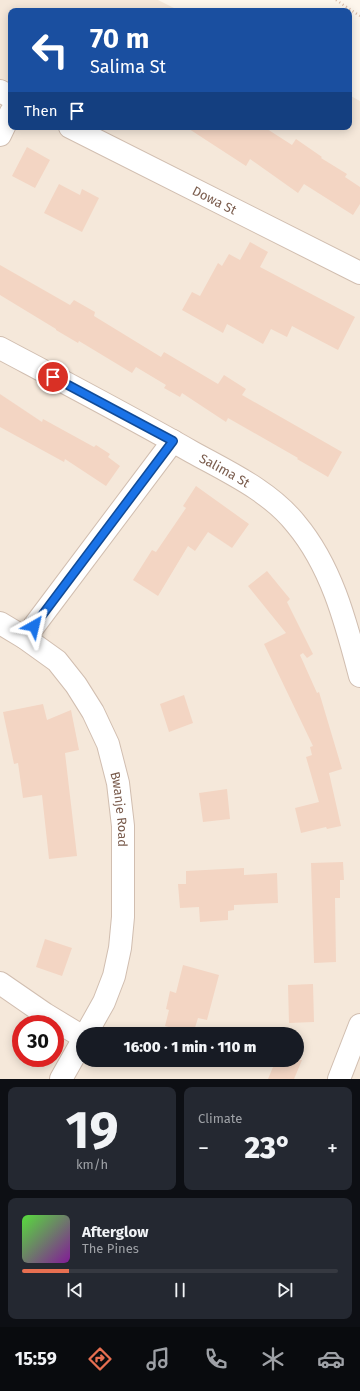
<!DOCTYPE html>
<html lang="en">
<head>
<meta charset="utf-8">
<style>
	body { margin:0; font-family:"Fira Sans",sans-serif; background:#242831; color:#f1f3f6; height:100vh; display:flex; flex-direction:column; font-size:15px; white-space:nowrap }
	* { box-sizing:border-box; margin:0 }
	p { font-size:13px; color:#9ea1a6 }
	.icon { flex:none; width:22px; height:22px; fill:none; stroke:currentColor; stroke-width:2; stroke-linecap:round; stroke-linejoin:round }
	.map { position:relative; height:1079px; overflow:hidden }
	.details { display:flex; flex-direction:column; gap:8px; padding:8px; background:#0d0f14; flex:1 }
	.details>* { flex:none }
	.hud { position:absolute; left:8px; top:8px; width:344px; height:122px; border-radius:8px; box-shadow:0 2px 10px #0003; background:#1a4fa0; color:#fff; overflow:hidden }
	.speed { position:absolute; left:12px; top:1015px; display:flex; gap:8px; font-size:20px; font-weight:700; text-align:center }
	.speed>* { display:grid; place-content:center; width:52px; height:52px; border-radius:50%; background:#171b24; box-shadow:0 2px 10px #0003; line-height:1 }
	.speed .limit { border:6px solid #d22; background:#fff; color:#111 }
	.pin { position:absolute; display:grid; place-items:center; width:34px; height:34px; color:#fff; margin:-17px; border:2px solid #fff; border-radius:50%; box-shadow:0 1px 4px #0007 }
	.me { position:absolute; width:44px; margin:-22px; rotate:37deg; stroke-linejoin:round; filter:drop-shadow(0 0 3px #0008) }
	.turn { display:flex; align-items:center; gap:14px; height:84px; padding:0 16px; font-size:18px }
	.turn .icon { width:52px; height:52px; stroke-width:2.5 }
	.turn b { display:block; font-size:28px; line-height:34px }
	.then { display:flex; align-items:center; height:38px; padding:0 16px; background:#0003; gap:8px; font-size:15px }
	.big { font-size:30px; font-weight:800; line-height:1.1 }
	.details .card { flex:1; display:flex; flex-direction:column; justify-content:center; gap:6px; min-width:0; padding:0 14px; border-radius:8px; background:#242831 }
	.details .dial { align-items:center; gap:0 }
	.dial b { font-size:52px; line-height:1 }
	.song { display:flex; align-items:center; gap:12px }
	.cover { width:48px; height:48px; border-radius:6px; background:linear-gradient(135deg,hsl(110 70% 55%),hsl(290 70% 35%)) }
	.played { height:4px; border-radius:2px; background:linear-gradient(90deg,#e76f51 15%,#363941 15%) }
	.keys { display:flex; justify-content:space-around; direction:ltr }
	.heat { display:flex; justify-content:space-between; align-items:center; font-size:22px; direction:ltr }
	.details .tiles { flex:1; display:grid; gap:8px; grid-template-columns:1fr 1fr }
	.card:last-child { grid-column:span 2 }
	.trip { position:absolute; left:76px; top:1027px; width:228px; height:40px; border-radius:20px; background:#171b24; box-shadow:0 2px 10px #0003; font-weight:800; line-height:40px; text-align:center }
	.tabs { display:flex; height:64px; justify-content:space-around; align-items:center; background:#090b0e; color:#9ea1a6 }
	.tabs .icon { width:28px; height:28px }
	.tabs .selected { color:#e76f51 }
	.tabs b { font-size:18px; color:#f1f3f6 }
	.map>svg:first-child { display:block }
	.residential { fill:#f5e8da; fill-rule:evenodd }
	.building { fill:#f3d5c3 }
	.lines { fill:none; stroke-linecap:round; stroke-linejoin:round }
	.minor-casing { stroke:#d1beb0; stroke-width:24 }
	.path { stroke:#d9b8a5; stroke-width:2.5; stroke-dasharray:1 3; stroke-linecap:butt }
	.minor { stroke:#fff; stroke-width:22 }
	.route-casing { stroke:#114b97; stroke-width:10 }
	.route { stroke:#1a73e8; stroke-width:7 }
	.labels { text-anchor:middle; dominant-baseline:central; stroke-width:3.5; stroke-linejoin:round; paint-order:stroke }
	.street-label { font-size:13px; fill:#7a5c4d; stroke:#fffaf3 }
</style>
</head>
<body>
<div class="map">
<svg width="360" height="1079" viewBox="0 0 360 1079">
	<rect width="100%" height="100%" fill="#fdf6ec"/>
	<path class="residential" d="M0,0H158L180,11H11V127H349V95L360,101V1079H0ZM21,1024H55V1058H21ZM83,1034H297V1060H83Z"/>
	<path class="building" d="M186,127H264L292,145L296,139L322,157L321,158L347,174L345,177L360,187V204L353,215L304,184L298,193L250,159L246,166Z
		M27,147L50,160L35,188L12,176Z
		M59,184L80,195L82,189L99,198L82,232L44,213Z
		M250,242L268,252L260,267L355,317L338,350L292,326L287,337L271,329L263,344L227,324L223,333L182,310L192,292L200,296L218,263L222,266L229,254L240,260Z
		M0,265L70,305L74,300L95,312L94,316L161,357L164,352L218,384L224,375L246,389L242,395L342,452L328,477L297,459L298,458L228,418L226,422L182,393L180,397L164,388L166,385L136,367L132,373L79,341L78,343L56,330V329L0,295Z
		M0,394L42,422L43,419L94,447L96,445L110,454L108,457L120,466L106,486L65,459L64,462L0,427Z
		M196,486L249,524L232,548L208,532L195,551L188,546L158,596L133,580L152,550L156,552L186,508L183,506Z
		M267,571L290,599L287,602L313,654L307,658L303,653L300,655L317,693L319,692L342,769L329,773L341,826L327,829L326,827L301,833L295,808L319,802L306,757L312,755L310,747L313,746L264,644L286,633L248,586Z
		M184,695L193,723L169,732L160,704Z
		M43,704L47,720L71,710L79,750L65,753L77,856L49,859L42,795L23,798L18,763L14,764L3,712Z
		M227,789L230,819L203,822L199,793Z
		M343,862L344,880H340V898H335L336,962L314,963L311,863Z
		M244,868V875L277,873L278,903L234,905V910L228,911V920L200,922L199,907L180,908L178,884H186V871Z
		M45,939L72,948L62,976L36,967Z
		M183,965L219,975L207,1020L198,1018L193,1034L165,1026L169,1010L166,1009L170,991L176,993Z
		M313,984L314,1022L289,1023L288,985Z
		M276,1060H302L294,1079H268Z"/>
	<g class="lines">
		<defs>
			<g id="minor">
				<path d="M0,91L11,97"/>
				<path id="s1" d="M70,127L360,273"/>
				<path d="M0,135L11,112"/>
				<path id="s2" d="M0,348C64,382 129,416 192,452C228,472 270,491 296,524C332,567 346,623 360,676"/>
				<path id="s3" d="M0,623L25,638L57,661L76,685L93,712L108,744L118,783L123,826V917L120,948L114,976L104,1002L86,1034"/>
				<path d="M25,638L173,441"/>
				<path d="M0,983L45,1014L83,1037"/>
				<path d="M61,1079L83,1040"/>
				<path d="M339,1079L360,1025"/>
			</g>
		</defs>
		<use href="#minor" class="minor-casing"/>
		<path class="path" d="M336,0L360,16"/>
		<use href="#minor" class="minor"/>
	</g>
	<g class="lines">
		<defs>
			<path id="route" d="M34,626L173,441L53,377"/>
		</defs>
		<use href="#route" class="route-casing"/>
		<use href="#route" class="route"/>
	</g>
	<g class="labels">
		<g class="street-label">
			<text stroke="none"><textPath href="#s1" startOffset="162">Dowa St</textPath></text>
			<text stroke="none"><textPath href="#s2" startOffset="256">Salima St</textPath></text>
			<text stroke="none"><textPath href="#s3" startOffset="233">Bwanje Road</textPath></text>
		</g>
	</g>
</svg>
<div class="speed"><div class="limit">30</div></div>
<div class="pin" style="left:53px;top:377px;background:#d93025"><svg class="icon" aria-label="arrive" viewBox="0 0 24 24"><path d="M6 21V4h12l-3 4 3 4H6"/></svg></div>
<svg class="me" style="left:34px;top:626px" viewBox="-20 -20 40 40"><path d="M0-17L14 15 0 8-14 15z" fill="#1a73e8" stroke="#fff" stroke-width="4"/></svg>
<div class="trip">16:00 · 1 min · 110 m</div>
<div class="hud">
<div class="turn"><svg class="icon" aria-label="left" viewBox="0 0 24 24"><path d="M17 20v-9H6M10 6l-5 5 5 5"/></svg><div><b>70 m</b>Salima St</div></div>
<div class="then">Then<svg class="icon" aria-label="arrive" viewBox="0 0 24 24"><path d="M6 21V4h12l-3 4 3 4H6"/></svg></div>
</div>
</div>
<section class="details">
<div class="tiles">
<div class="card dial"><b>19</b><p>km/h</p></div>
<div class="card"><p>Climate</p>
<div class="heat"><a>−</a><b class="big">23°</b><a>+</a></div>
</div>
<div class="card">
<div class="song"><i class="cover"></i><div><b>Afterglow</b><p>The Pines</p></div></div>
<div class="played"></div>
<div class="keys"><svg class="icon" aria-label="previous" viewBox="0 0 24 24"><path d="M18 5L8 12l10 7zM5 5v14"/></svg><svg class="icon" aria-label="pause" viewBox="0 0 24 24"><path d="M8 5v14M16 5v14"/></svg><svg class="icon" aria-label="next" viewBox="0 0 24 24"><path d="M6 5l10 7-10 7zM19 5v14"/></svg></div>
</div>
</div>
</section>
<nav class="tabs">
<b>15:59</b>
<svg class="icon selected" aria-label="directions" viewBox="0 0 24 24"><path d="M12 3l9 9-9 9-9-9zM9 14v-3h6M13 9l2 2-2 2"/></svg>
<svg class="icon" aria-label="music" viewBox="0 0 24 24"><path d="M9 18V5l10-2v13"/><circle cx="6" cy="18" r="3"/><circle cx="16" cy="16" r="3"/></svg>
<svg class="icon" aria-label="phone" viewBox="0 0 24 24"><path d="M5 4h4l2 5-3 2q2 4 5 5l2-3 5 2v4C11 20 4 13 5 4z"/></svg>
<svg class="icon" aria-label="climate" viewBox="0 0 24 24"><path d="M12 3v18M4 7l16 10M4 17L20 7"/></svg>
<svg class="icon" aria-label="car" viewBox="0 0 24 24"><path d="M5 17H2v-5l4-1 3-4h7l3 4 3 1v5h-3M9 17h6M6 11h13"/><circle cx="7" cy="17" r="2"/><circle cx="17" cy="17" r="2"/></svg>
</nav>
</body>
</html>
